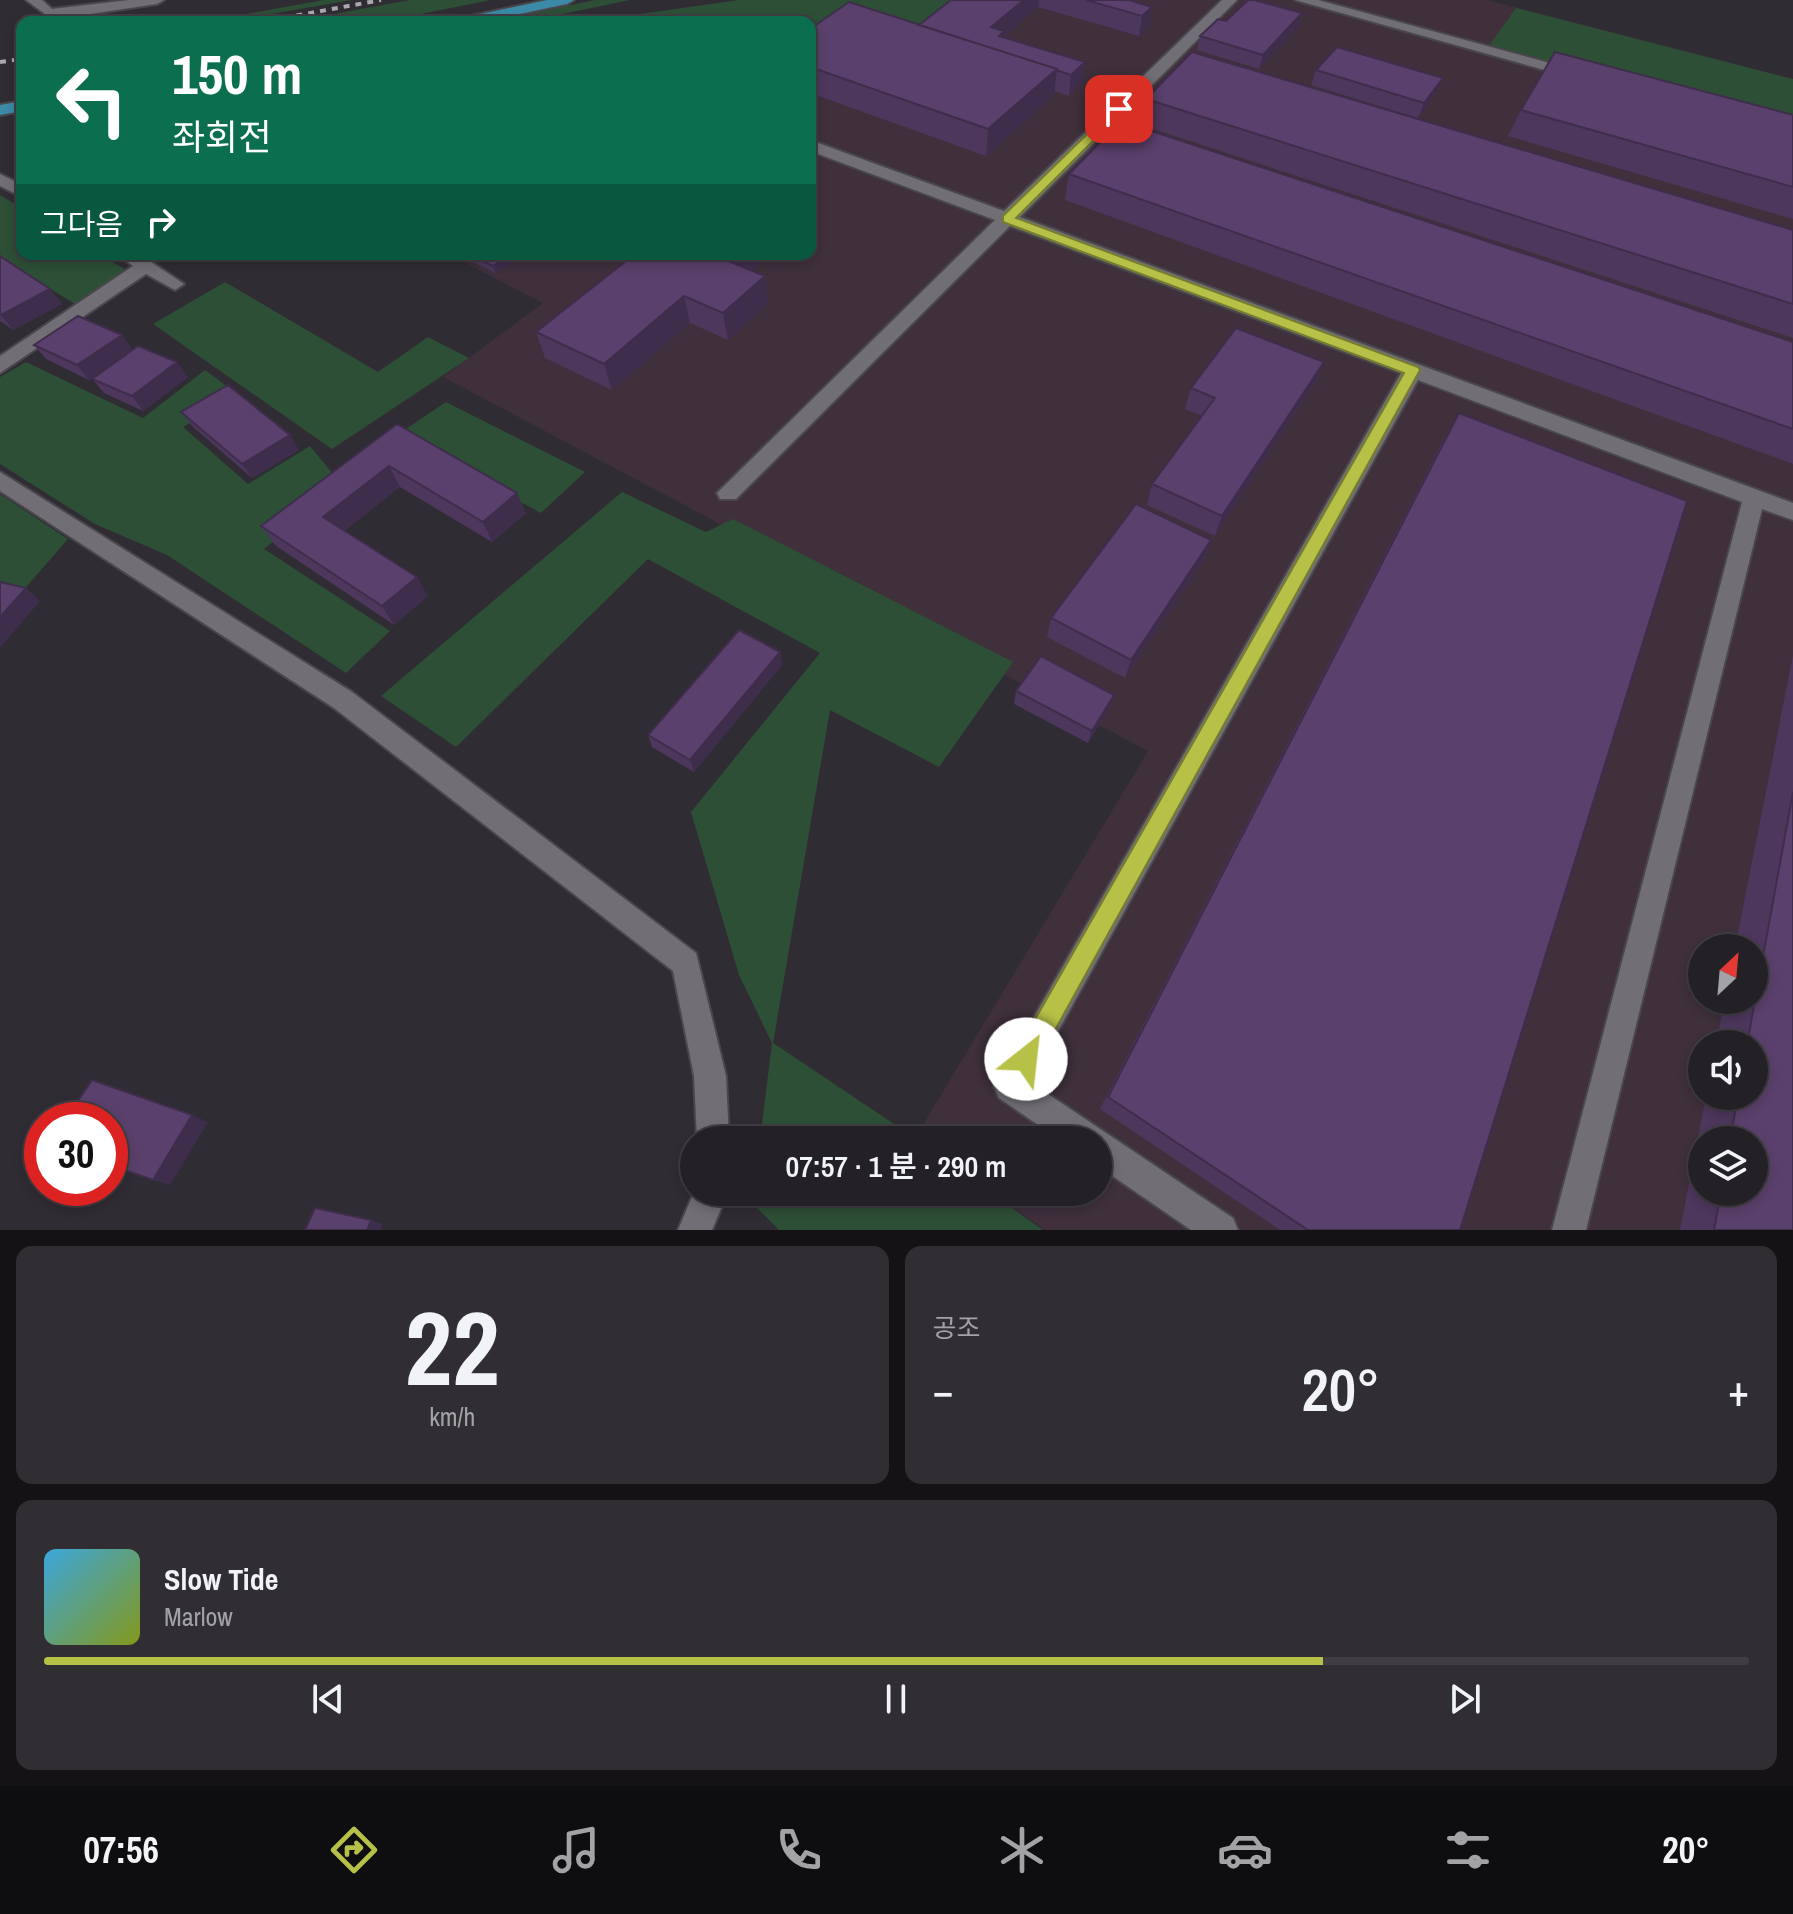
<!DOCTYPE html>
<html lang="ko">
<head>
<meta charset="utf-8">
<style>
	body { margin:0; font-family:"Archivo Narrow","Noto Sans KR",sans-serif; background:#302e32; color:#f1f3f6; height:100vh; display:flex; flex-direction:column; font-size:30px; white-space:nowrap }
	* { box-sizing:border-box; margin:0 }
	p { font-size:26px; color:#a3a3a7 }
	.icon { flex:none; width:44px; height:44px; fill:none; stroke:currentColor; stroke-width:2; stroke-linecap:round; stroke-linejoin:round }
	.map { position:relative; height:1230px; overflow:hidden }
	.panel { display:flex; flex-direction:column; gap:16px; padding:16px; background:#141215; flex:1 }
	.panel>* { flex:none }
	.banner { position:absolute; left:16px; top:16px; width:800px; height:244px; border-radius:16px; box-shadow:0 4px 12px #0003,0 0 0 2px #413e43; background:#0b6e4f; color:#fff; overflow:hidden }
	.needle { width:52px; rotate:26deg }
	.tools { position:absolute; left:1688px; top:934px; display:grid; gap:16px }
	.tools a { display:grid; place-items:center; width:80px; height:80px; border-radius:50%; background:#242126; box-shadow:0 4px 12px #0003,0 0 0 2px #413e43; font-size:40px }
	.speed { position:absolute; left:24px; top:1102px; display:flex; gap:16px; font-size:40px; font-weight:700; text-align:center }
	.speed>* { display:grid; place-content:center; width:104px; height:104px; border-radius:50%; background:#242126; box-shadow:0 4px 12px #0003,0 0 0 2px #413e43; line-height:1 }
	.speed .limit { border:12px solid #d22; background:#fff; color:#111 }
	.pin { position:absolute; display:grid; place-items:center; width:68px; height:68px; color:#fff; margin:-34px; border-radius:16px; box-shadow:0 4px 12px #0006 }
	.me { position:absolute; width:88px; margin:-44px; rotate:29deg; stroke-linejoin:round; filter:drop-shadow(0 0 6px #0008) }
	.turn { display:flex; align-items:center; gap:28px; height:168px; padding:0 24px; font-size:36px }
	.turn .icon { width:104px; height:104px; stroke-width:2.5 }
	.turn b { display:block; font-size:56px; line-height:68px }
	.then { display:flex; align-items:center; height:76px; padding:0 24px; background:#0003; gap:16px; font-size:30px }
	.big { font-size:60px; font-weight:600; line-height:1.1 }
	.panel .card { flex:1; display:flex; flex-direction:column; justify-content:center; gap:12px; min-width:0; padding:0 28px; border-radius:16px; background:#302e32 }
	.panel .dial { align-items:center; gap:0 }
	.dial b { font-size:104px; line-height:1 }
	.song { display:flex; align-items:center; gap:24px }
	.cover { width:96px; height:96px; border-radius:12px; background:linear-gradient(135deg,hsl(200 70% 55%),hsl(70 70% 35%)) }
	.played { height:8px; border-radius:4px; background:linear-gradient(90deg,#b7c147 75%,#413e43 75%) }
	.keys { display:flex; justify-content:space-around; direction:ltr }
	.heat { display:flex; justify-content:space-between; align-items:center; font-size:44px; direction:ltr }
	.panel .tiles { flex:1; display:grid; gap:16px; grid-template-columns:1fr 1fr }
	.card:last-child { grid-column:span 2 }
	.trip { position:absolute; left:680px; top:1126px; width:432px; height:80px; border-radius:40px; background:#242126; box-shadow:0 4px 12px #0003,0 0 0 2px #413e43; font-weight:600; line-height:80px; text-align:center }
	.tabs { display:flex; height:128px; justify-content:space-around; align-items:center; background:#0e0d0f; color:#a3a3a7 }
	.tabs .icon { width:56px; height:56px }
	.tabs .selected { color:#b7c147 }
	.tabs b { font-size:36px; color:#f1f3f6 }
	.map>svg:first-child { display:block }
	.industrial { fill:#3f303c; fill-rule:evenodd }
	.green { fill:#2d4f36 }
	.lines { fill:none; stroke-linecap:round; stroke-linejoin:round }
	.street-casing { stroke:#49474b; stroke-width:4 }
	.primary-casing { stroke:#49474b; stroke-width:4 }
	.street { fill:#726e76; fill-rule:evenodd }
	.primary { fill:#3a8aa8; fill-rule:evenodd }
	.rail { stroke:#aba9ad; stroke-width:4; stroke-dasharray:6 6; stroke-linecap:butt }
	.wall { fill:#4d375d; fill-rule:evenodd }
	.shaded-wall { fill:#3f2d4c }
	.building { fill:#5a406c; stroke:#3f2d4c; stroke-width:2 }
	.route { fill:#b7c147; stroke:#777d2e; stroke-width:2 }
</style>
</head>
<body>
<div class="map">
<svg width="1793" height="1230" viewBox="0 0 1793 1230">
	<rect width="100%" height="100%" fill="#302c33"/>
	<path class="industrial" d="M773,0H1487L1793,79V1230H1045L991,1192H1098V1140L915,1138L1148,751L443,377L543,303L448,254H810V22ZM1702,948H1754V1000H1702ZM1702,1044H1754V1096H1702ZM1702,1140H1754V1192H1702Z"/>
	<path class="green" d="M324,0H352L226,22H201Z
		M410,0H491L381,22H290Z
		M595,0H630L524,22H489Z
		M739,0H974L913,46L810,54V22H583Z
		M1516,8L1793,79V128L1488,47Z
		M0,195L22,208V254H99L128,271L75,304L0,258Z
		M225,282L378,372L428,337L469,358L332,449L153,324Z
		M26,362L143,418L205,370L239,395L183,427L248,484L310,446L343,486L264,549L390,631L346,673L167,555L95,524L0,464V377Z
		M446,402L585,472L541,513L397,435Z
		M622,492L706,532L733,519L1013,662L939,767L830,710L773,1043L918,1140H760L772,1043L739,975L691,812L820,653L648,559L456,747L381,696Z
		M0,494L68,539L21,593L0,607Z
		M754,1192H990L1043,1230H779L752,1203Z"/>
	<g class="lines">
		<defs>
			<path id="street" d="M26,0H42L52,9L129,0H164L157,4L70,17H49Z
				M1222,0H1237L1020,217L1793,503V520L1762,509L1586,1230H1552L1742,502L1418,380L1030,1082L1233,1218L1238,1230H1191L1098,1166V1140H1060L999,1098L994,1087L1401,373L1010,226L736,499H720L717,493L995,220L810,151V140L1004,211Z
				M1295,0H1318L1583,72L1586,75L1583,78H1573Z
				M0,174L22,185V197L0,186Z
				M117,254H139L184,284L175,290L146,274L0,373V356L133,266Z
				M0,472L352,692L696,953L726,1076L729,1140H697L694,1076L673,971L334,708L0,491Z
				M694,1192H728L712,1230H678Z"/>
			<path id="primary" d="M547,0H574L567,4L482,22H455L462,18Z
				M22,101V111L0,115V105Z"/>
		</defs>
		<use href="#street" class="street-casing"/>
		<use href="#primary" class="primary-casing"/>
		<use href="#street" class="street"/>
		<use href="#primary" class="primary"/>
		<path class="rail" d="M261,22L381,0
			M0,62L22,59"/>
	</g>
	<path class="wall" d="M951,0H1129L1152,7L1149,27L1139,36L1038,7L1004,36V37L1085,62L1082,83L1069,96L1054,91V95L986,156L810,93V29L919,25Z
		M1302,13L1298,27L1259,69L1197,50L1200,36L1226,21Z
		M1316,70L1437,92L1418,118L1311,85Z
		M1146,99L1793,230V338L1141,125Z
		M1521,110L1793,115V219L1508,136Z
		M1069,174L1793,342V464L1065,200Z
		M457,254H524L495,273Z
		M771,254L752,271L765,276L768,303L728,340L690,323L612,390L545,358L536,332Z
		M0,256L50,289L62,304L13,330L0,321Z
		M122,335L132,350L188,377L143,411L104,393L92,379L132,350L89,380L46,359L34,345Z
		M1324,362L1315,383L1215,536L1147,505L1152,484L1202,416L1185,409L1191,388Z
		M181,412L299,450L252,478L192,426Z
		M1459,413L1460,1230H1280L1100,1109L1444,439Z
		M397,424L526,513L492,542L400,487L344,531L428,596L394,625L276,546L261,526Z
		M1211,540L1204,560L1125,678L1047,637L1051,618Z
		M780,652L782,665L694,772L652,747L648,735Z
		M1793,655V1230H1680L1706,1096H1754V1044H1716L1725,1000H1754V948H1735ZM1702,1140H1754V1192H1702Z
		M1016,691L1114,695L1110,707L1088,743L1014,704Z"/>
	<path class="shaded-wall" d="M1024,0H1039L1038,7L1004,36L1003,51L991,27Z
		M1152,7L1149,27L1139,36L1142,16Z
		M1302,13L1298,27L1259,69L1263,55Z
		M1085,62L1082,83L1069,96L1071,75Z
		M1057,69L1054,95L986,156L988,129Z
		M1443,78L1437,92L1418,118L1424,103Z
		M511,254H524L495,273L493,266Z
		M737,254H771L732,288L728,261Z
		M765,276L768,303L728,340L723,313Z
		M50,289L62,304L13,330L1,315Z
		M684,296L690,323L612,390L604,364Z
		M122,335L132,350L89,380L77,365Z
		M177,362L188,377L143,411L132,396Z
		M1324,362L1315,383L1215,536L1222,516Z
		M290,435L299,450L252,478L242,464Z
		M389,466L400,487L336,537L323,517Z
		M517,493L526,513L492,542L483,522Z
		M1211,540L1204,560L1125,678L1131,660Z
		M417,577L428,596L394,625L382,606Z
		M26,588L40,601L0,648V617Z
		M780,652L782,665L694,772L690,760Z
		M1114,695L1110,707L1088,743L1092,731Z
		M192,1115L208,1122L170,1185L153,1180Z
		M371,1220L383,1224L381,1230H367Z"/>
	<path class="building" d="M951,0H1024L991,27L1004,31L999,36L1085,62L1071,75L1056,70L1057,69L919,25Z
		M1086,0H1129L1152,7L1142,16Z
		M1248,0H1254L1302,13L1263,55L1200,36L1218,19L1226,21Z
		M849,2L1057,69L988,129L810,67V29Z
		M1337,47L1443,78L1424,103L1316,70Z
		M1192,52L1793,230V304L1146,99Z
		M1555,52L1793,115V187L1521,110Z
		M1121,121L1793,342V429L1069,174Z
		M474,254H511L493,266L472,256Z
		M635,254H737L728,261L765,276L723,313L684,296L604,364L536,332Z
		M0,256L50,289L1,315H0Z
		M78,316L122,335L77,365L34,345Z
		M1236,328L1324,362L1222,516L1152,484L1215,398L1191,388Z
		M138,346L177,362L132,396L92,379Z
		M228,385L290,435L242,464L181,412Z
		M1459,413L1687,501L1460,1230H1308L1108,1097Z
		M397,424L517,493L483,522L389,466L323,517L417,577L382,606L261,526Z
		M1136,504L1211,540L1131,660L1051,618Z
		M0,582L26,588L0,617Z
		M739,630L780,652L690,760L648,735Z
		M1041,656L1114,695L1092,731L1016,691Z
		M1793,792V1230H1714L1721,1192H1754V1140H1730L1738,1096H1754V1044H1747Z
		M92,1080L192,1115L153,1180L110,1165V1120H65Z
		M315,1208L371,1220L367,1230H305Z"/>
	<path class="route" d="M1115,107L1125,109L1016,218L1418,367L1420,370L1034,1068L1026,1071L1017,1068L1014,1059L1017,1051L1404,373L1003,222V216Z"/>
</svg>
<div class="tools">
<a><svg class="needle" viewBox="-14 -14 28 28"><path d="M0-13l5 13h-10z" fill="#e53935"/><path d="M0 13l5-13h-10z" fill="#a3a3a7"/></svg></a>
<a><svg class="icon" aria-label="sound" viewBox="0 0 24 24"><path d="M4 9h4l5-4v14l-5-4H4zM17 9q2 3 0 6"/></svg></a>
<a><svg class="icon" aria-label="layers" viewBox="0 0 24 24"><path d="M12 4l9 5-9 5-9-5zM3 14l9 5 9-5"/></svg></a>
</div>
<div class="speed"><div class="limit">30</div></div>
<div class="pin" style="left:1119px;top:109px;background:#d93025"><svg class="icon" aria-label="arrive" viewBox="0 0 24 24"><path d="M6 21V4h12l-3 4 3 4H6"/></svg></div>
<svg class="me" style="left:1026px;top:1059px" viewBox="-20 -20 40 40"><circle r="19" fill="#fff"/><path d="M0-13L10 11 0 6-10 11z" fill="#b7c147"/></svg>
<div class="trip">07:57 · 1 분 · 290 m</div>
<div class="banner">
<div class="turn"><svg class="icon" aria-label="left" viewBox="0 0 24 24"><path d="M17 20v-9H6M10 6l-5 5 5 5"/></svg><div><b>150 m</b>좌회전</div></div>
<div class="then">그다음<svg class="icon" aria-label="right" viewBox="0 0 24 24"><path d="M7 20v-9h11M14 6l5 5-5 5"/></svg></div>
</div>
</div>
<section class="panel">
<div class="tiles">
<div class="card dial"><b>22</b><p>km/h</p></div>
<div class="card"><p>공조</p>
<div class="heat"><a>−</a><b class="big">20°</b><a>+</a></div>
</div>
<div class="card">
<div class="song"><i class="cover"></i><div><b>Slow Tide</b><p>Marlow</p></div></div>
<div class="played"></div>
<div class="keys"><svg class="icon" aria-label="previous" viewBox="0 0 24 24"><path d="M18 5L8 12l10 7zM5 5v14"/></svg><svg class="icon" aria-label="pause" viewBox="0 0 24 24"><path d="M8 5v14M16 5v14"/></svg><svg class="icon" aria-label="next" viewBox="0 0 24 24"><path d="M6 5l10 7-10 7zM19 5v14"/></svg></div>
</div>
</div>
</section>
<nav class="tabs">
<b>07:56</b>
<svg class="icon selected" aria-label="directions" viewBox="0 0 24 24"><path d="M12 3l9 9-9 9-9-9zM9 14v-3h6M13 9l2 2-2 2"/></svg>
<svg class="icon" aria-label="music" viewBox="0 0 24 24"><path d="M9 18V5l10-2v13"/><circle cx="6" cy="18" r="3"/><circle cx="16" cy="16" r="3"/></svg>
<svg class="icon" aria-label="phone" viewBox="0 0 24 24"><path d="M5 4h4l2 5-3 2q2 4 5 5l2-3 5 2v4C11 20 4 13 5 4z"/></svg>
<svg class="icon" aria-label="climate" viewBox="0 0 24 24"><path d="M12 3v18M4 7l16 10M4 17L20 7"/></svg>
<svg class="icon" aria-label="car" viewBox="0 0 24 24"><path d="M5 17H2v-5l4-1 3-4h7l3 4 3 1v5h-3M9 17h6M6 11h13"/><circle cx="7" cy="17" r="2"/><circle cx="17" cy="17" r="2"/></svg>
<svg class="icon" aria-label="filters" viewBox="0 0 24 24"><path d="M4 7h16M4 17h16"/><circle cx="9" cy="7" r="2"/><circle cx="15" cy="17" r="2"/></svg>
<b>20°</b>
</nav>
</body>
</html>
